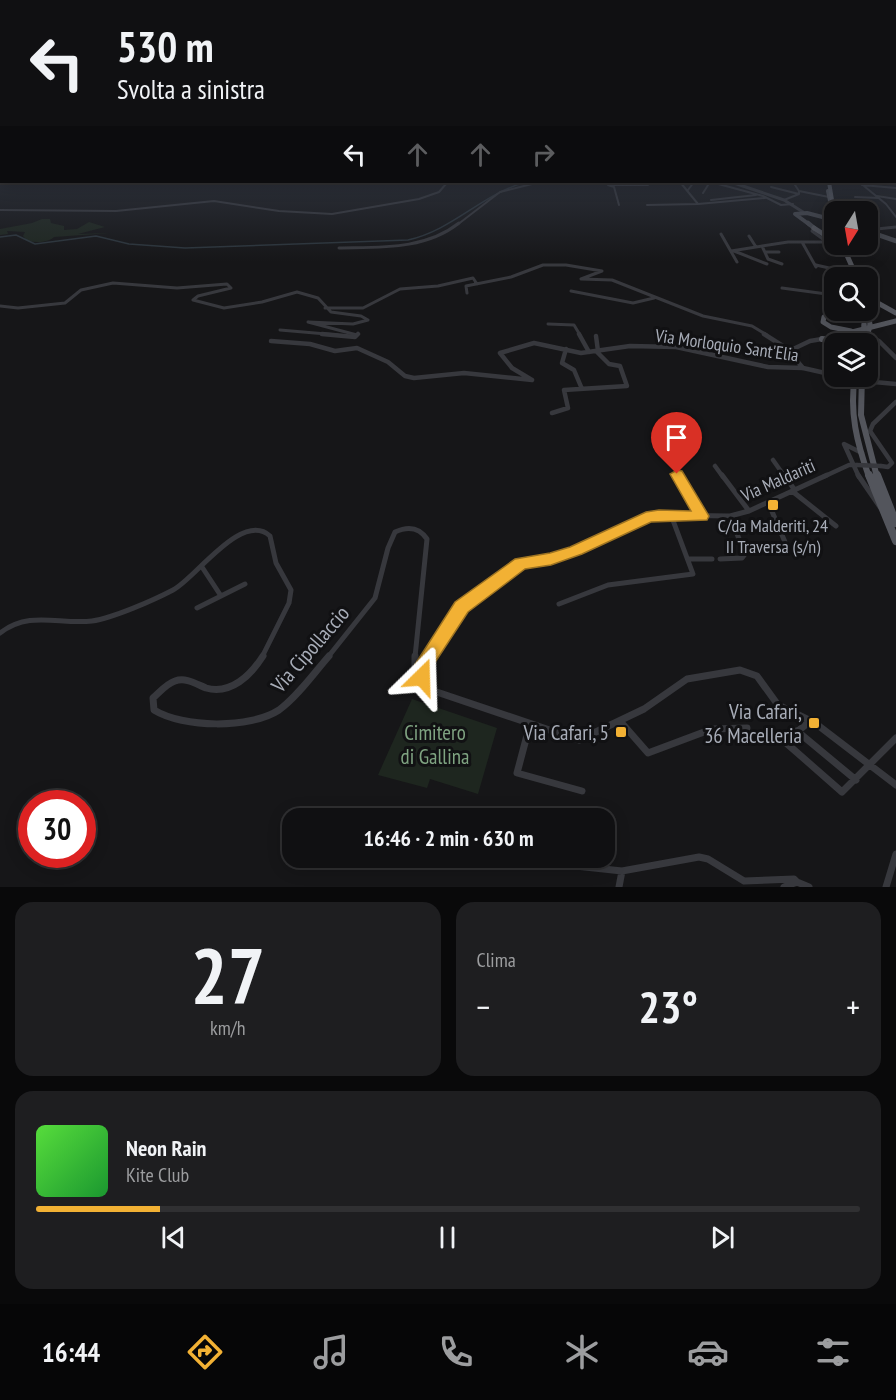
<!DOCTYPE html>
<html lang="it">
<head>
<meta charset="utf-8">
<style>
	body { margin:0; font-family:"PT Sans Narrow",sans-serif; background:#1e1e20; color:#f1f3f6; height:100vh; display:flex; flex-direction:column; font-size:22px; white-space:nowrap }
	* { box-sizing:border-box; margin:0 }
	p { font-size:20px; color:#9c9d9f }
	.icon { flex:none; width:33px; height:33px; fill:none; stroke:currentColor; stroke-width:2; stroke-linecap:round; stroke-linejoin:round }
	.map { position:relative; height:887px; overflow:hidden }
	.sheet { display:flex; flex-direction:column; gap:15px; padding:15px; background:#09090a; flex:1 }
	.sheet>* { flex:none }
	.top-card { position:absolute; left:0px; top:0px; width:897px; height:183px; box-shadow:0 3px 15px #0003,0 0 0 2px #303032; background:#101012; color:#f1f3f6; overflow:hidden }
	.needle { width:39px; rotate:191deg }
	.fabs { position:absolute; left:824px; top:201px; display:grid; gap:12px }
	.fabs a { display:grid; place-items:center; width:54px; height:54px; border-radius:12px; background:#101012; box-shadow:0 3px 15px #0003,0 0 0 2px #303032; font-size:30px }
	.speed { position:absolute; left:18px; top:790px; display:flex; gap:12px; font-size:30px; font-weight:700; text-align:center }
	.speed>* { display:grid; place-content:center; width:78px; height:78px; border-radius:50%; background:#101012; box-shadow:0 3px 15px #0003,0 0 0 2px #303032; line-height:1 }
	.speed .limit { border:9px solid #d22; background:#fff; color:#111 }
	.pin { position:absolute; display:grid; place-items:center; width:51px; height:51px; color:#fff; margin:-62px -26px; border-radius:50% 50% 50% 0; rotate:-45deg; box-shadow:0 0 6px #0007 }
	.pin .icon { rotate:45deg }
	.me { position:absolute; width:66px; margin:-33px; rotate:22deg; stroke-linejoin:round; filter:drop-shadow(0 0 4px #0008) }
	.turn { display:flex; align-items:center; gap:21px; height:126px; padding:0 18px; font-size:27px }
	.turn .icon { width:78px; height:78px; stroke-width:2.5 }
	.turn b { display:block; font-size:42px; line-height:51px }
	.lanes { display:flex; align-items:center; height:57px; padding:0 18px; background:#0003; justify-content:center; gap:30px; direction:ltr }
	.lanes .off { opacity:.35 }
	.big { font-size:45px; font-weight:700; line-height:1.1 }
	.sheet .card { flex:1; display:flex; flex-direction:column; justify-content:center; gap:9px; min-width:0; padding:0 21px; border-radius:18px; background:#1e1e20 }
	.sheet .dial { align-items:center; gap:0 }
	.dial b { font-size:78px; line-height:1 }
	.song { display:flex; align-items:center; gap:18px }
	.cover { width:72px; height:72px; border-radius:9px; background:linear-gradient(135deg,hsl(110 70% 55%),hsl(130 70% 35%)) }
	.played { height:6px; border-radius:3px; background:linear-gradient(90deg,#f2b134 15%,#303032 15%) }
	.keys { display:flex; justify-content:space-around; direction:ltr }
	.heat { display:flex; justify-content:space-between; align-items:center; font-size:33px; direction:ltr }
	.sheet .tiles { flex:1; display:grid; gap:15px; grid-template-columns:1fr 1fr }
	.card:last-child { grid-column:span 2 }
	.trip { position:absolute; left:282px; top:808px; width:333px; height:60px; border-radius:18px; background:#101012; box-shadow:0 3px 15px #0003,0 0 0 2px #303032; font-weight:700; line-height:60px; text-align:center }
	.tabs { display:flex; height:96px; justify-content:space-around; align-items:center; background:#060607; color:#9c9d9f }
	.tabs .icon { width:42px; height:42px }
	.tabs .on { color:#f2b134 }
	.tabs b { font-size:27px; color:#f1f3f6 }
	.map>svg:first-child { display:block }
	.green { fill:#1e261f }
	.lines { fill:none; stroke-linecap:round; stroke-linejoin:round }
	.stream { stroke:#2c353c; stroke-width:1.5 }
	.minor-far4 { stroke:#37383d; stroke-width:2 }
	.minor-far3 { stroke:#37383d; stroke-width:3 }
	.minor-far2 { stroke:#37383d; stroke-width:4.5 }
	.minor-far1 { stroke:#37383d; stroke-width:5 }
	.minor { stroke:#37383d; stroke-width:7 }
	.tertiary { stroke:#37383d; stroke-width:3 }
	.secondary-far1 { stroke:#45474d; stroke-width:4 }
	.secondary { stroke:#45474d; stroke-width:4.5 }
	.primary-far3 { stroke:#53555c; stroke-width:4 }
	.primary-far2 { stroke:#53555c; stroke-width:5 }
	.primary-far1 { stroke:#53555c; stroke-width:6 }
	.primary { stroke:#53555c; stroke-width:8 }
	.trunk { stroke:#5b5e65; stroke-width:4 }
	.minor-bridge { stroke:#37383d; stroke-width:4.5 }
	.primary-bridge-far1 { stroke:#53555c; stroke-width:4 }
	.primary-bridge { stroke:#53555c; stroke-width:5 }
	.route { fill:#f2b134; stroke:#9d7322; stroke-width:1.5 }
	.poi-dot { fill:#f2b134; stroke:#111113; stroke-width:2 }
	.labels { text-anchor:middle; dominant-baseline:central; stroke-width:6; stroke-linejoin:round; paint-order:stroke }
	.street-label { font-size:18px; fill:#a8adb8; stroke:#111113 }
	.poi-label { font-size:18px; fill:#a8adb8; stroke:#111113 }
	.near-street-label { font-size:21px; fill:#a8adb8; stroke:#111113 }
	.near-poi-label { font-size:21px; fill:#a8adb8; stroke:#111113; text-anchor:end }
	.near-park-label { font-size:21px; fill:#7fa381; stroke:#111113 }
</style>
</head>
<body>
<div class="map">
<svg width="896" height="887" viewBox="0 0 896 887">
	<rect width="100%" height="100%" fill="#161618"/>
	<path class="green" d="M42,219H50L51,223L64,226V230L77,229L89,222L105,227L78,234L111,233L54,237C49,242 39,243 27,241L23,236L25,232L7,231L8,234L0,235V229L32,223Z
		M412,699L497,728L478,794L430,779L427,788L378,775Z"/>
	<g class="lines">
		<path class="stream" d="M0,237L16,235L35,244L96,236L129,244L185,248L408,240C453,230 482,194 526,182"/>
		<path class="minor-far4" d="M711,182L763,196L781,205L793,204
			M793,182L799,191L829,197
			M859,182L886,204L896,217
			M862,185L896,188
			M771,187L799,194V191
			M688,190L694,182
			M703,193L710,182
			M877,196L896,199
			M855,197L879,198
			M711,200L756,195
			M784,200L799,194
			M698,204L765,198
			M619,205L614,187L608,185H648V182
			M647,205L698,204L680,182
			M0,210L116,211L214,201L279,211L332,214L419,199L439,192L446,184L455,182
			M457,225L500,192L540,182"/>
		<path class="minor-far3" d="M867,230L896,227
			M721,234L737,262
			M749,236L756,247
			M802,242L816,267
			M762,246L768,259L782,264
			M339,248C380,247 425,250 459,223
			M731,251L788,242H827L812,231L814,228
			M734,251L767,264
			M765,252H779
			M816,265L851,273
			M782,288L834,295
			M571,291L633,303L654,298
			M467,293L466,286L511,277L543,265H566L602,271L581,279L612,280L703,316L752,326L767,335
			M0,306L18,308L65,303L81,290L113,283L177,288L227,284L231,288L198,296L193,300L224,308L262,302L297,292L318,298L331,312L361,316L368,320L353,324L308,322L357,335
			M325,308H363L400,289L438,286L473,278L477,284
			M548,324L574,325L580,335
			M280,330L338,335"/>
		<path class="minor-far2" d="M322,334L355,337L358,334
			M579,334L589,352
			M764,334L786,348L803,368
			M596,336L598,351
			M868,336L879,341L896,358
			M271,341L310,344L335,351L357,348L388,362L405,376L414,378L464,373L532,380
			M566,349L562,363L574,370L582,389
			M789,351L810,341L834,337
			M831,377L853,381
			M532,380L512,368L500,353L534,343L581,353L630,346L676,347L768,367L803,368L834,375
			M863,381L896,384
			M552,413L568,408L564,390L627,386L620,366L609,364L596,351
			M773,460L785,477
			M715,466L723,477
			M881,466L888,467L892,463L870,431L873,424L896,402
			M677,474L679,477
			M823,477L849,465H857
			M859,477L844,444L862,453"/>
		<path class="minor-far1" d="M678,475L702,516
			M722,475L749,511
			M784,475L794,489
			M858,475L880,507
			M792,491L836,526
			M768,502L785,542
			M688,559H712
			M720,559L742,558L745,554L730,516
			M202,567L221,596
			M559,604L608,585L693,574L671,515
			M197,608L245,584
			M0,633C30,610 59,625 92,621C113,618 154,600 173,590C195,579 242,510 270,536L276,563L291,590L289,603L262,657
			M328,657L375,598L388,548L395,532C408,526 419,527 427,539L415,657
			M429,657L462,607L520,563L551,559L576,551L646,518L659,515L730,516L749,511L827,475"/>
		<path class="minor" d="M263,656C251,675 231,695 206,688C196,684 186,677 175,681C166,684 160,692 153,698L154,710C183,728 250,729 279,710C298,696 314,673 329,656
			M415,656V681L419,686L579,740L644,709L687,679L740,670L757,676L778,705L815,723L896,785
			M426,689C421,675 422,668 430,656
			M620,721L648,753L712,729L747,728
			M810,721L785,742L842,792L896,738
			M530,724L517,773L582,791
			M797,731L856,780
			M501,858L622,871L699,857L708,859L744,881L794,879L797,882
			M619,887L622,871
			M784,887L797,882L809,887
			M886,887L896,854"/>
		<path class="tertiary" d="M731,182L784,200L803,212"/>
		<path class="secondary-far1" d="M810,225L795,214L807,213L834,220"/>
		<path class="secondary" d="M808,223L814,228
			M867,231L896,241"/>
		<path class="primary-far3" d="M828,191L833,215"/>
		<path class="primary-far2" d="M814,228L834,241
			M842,244L857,278
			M867,297L896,313
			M867,301L870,325
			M836,310L824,317L823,322L831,327L851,331
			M864,310V325
			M840,335L896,321
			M863,335V333"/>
		<path class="primary-far1" d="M822,339L837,342
			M838,343L834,337L846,334
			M862,344L863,334
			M867,344L868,334
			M855,376C849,412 857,443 869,477
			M862,376L861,415L877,477"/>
		<path class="primary" d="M869,475L896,541
			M877,475L896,523"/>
		<path class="trunk" d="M829,182L832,200"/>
		<path class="minor-bridge" d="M857,465L881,466"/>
		<path class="primary-bridge-far1" d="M833,215L834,221"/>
		<path class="primary-bridge" d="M863,333L864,325
			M868,334L870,325"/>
	</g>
	<linearGradient id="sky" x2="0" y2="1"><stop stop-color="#0c0c0d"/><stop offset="0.52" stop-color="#363c48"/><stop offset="1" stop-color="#363c48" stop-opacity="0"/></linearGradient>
	<rect width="896" height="262" fill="url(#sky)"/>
	<path class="route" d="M677,470L682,471L709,516L707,520L651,522L582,554L551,565L525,569L468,612L432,667L429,683L422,685L415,683L413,677L414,666L455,602L515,559L550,553L570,547L646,512L659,510L691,511L670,474Z"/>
	<g class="poi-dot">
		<rect x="767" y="499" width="12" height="12" rx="3"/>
		<rect x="808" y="717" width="12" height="12" rx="3"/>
		<rect x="615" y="726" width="12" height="12" rx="3"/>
	</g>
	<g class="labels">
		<g class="street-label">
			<text transform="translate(727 345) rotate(8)">Via Morloquio Sant'Elia</text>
			<text transform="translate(778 480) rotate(-24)">Via Maldariti</text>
		</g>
		<g class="poi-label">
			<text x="773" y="525">C/da Malderiti, 24<tspan x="773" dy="21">II Traversa (s/n)</tspan></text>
		</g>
		<g class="near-street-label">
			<text transform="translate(310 649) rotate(-49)">Via Cipollaccio</text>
		</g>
		<g class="near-poi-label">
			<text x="802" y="711">Via Cafari,<tspan x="802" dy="24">36 Macelleria</tspan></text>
			<text x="609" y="732">Via Cafari, 5</text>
		</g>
		<g class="near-park-label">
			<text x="435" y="732">Cimitero<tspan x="435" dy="24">di Gallina</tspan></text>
		</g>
	</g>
</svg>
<div class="fabs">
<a><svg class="needle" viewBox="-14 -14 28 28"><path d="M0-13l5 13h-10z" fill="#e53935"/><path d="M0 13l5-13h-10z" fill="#9c9d9f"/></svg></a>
<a><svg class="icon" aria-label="search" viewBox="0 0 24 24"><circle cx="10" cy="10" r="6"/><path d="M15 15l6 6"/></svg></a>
<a><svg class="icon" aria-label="layers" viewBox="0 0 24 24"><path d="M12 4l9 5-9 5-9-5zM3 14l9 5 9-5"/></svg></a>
</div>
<div class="speed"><div class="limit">30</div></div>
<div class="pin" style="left:677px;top:474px;background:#d93025"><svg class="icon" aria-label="arrive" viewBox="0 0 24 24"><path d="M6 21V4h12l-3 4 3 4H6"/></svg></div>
<svg class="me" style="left:422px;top:677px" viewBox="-20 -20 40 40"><path d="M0-17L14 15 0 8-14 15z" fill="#f2b134" stroke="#fff" stroke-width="4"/></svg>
<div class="trip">16:46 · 2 min · 630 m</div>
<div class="top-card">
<div class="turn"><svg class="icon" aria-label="left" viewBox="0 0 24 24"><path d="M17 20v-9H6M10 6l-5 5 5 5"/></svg><div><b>530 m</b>Svolta a sinistra</div></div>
<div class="lanes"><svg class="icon" aria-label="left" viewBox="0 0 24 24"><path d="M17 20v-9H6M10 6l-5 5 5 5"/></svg><svg class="icon off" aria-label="ahead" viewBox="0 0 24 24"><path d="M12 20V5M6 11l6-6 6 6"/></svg><svg class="icon off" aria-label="ahead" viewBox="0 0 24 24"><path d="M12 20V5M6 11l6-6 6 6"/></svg><svg class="icon off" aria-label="right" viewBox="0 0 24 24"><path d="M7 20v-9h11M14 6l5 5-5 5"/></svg></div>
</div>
</div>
<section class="sheet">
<div class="tiles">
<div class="card dial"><b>27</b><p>km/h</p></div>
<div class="card"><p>Clima</p>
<div class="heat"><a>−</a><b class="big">23°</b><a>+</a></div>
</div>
<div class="card">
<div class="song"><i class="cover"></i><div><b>Neon Rain</b><p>Kite Club</p></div></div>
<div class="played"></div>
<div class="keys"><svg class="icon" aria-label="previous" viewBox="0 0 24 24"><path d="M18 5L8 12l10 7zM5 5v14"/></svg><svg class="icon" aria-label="pause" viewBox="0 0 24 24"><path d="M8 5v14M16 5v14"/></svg><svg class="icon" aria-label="next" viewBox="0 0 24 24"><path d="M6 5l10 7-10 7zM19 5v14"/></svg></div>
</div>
</div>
</section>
<nav class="tabs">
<b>16:44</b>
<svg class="icon on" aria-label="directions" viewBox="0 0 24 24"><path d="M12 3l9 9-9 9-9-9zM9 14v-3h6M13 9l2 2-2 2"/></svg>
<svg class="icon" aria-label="music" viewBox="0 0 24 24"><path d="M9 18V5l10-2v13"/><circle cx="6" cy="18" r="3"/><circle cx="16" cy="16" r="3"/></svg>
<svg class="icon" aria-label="phone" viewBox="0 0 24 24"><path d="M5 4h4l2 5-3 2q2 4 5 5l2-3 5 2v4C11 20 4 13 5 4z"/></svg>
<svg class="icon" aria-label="climate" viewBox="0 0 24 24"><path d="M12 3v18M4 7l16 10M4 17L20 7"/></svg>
<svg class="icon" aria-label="car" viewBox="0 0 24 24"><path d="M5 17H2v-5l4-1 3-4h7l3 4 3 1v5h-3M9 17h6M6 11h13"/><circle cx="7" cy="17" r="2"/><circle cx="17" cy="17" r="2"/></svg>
<svg class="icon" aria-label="filters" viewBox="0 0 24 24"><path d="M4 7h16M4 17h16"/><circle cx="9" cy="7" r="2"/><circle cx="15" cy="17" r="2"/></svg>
</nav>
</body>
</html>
